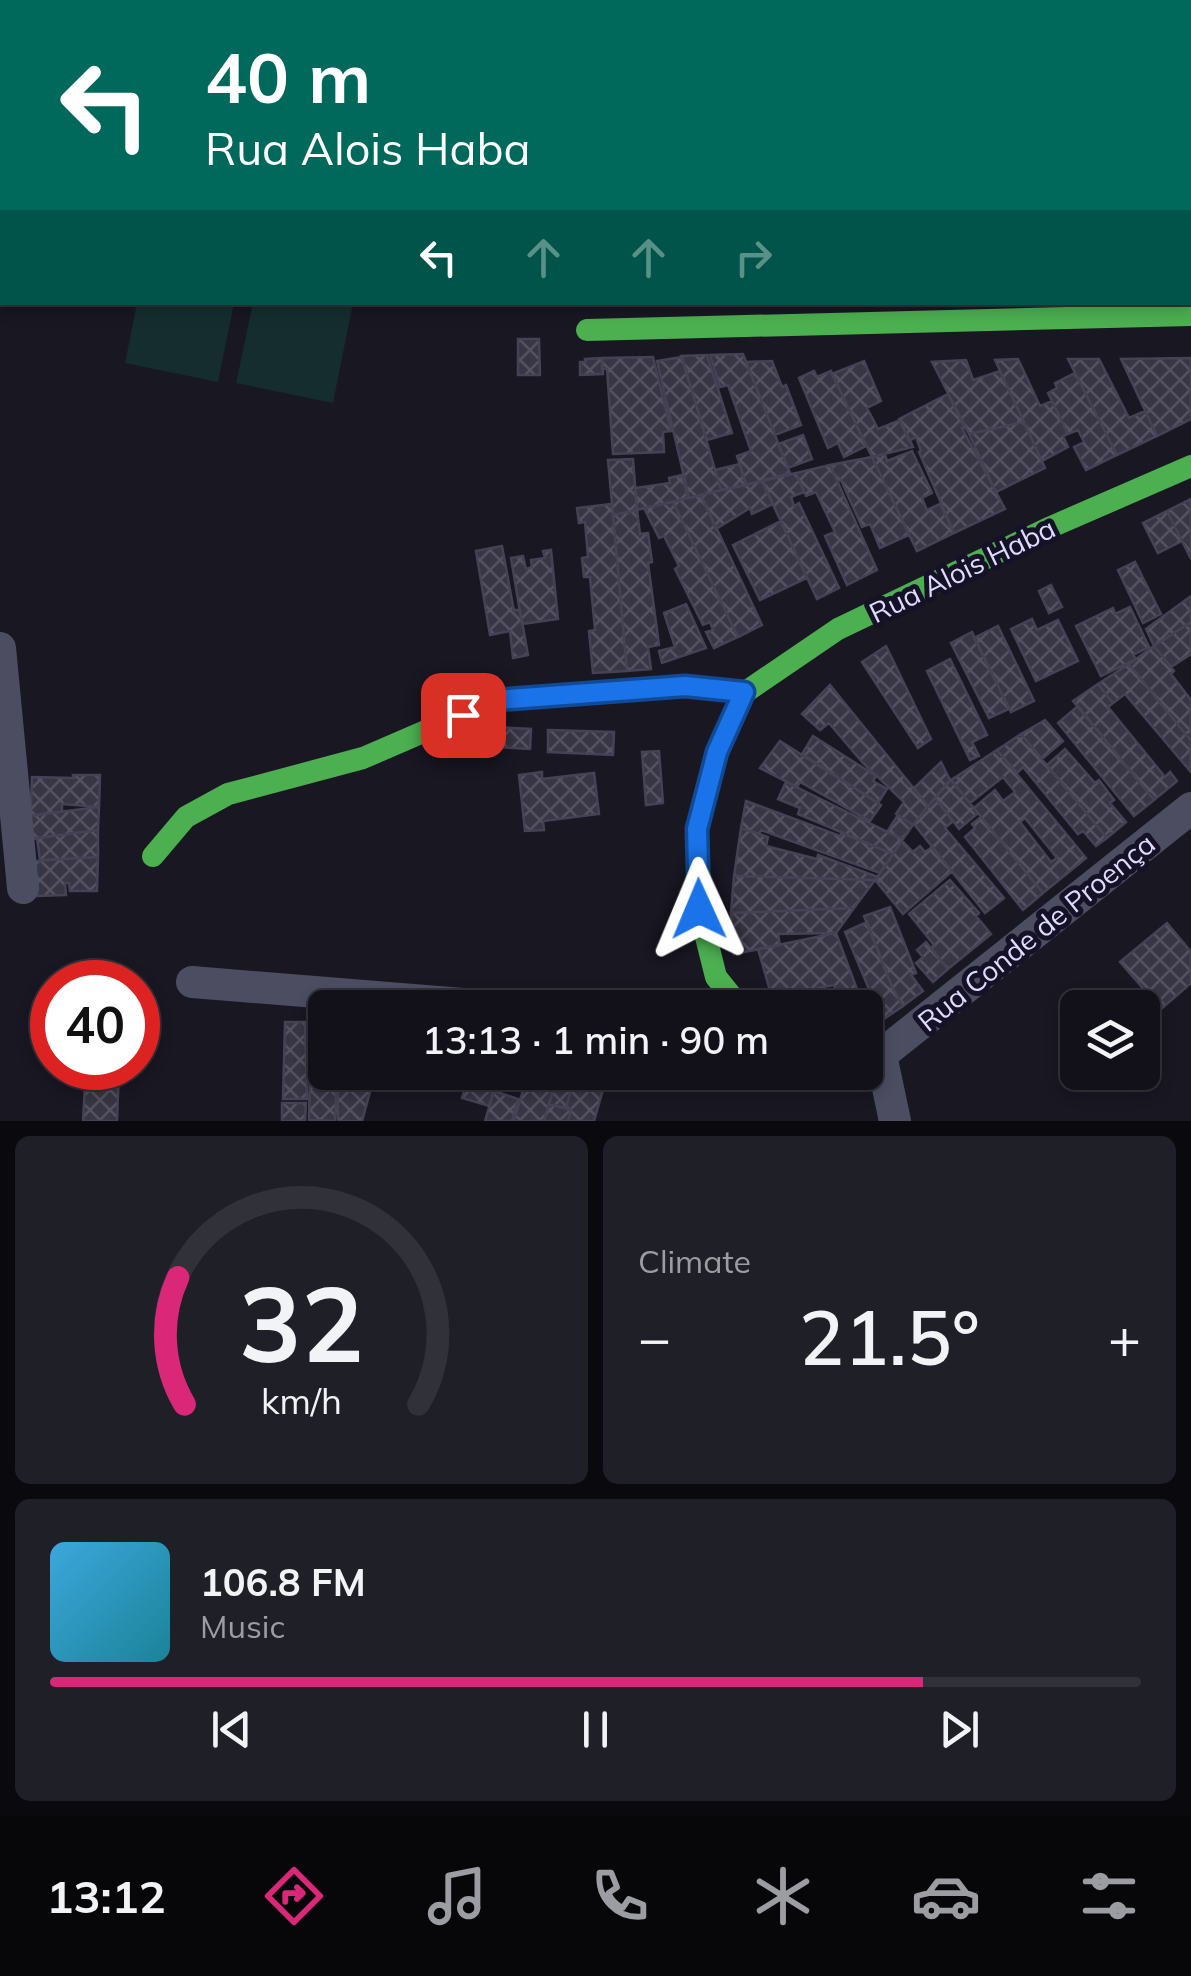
<!DOCTYPE html>
<html lang="en">
<head>
<meta charset="utf-8">
<style>
	body { margin:0; font-family:Mulish,sans-serif; background:#1f1f27; color:#f1f3f6; height:100vh; display:flex; flex-direction:column; font-size:38px; white-space:nowrap }
	* { box-sizing:border-box; margin:0 }
	p { font-size:32px; color:#9c9da2 }
	.icon { flex:none; width:55px; height:55px; fill:none; stroke:currentColor; stroke-width:2; stroke-linecap:round; stroke-linejoin:round }
	.map { position:relative; height:1121px; overflow:hidden }
	.panel { display:flex; flex-direction:column; gap:15px; padding:15px; background:#0a090e; flex:1 }
	.panel>* { flex:none }
	.top-card { position:absolute; left:0px; top:0px; width:1192px; height:305px; box-shadow:0 5px 15px #0003,0 0 0 2px #313139; background:#00695c; color:#fff; overflow:hidden }
	.buttons { position:absolute; left:1060px; top:990px; display:grid; gap:20px }
	.buttons a { display:grid; place-items:center; width:100px; height:100px; border-radius:15px; background:#12111a; box-shadow:0 5px 15px #0003,0 0 0 2px #313139; font-size:50px }
	.speed { position:absolute; left:30px; top:960px; display:flex; gap:20px; font-size:50px; font-weight:700; text-align:center }
	.speed>* { display:grid; place-content:center; width:130px; height:130px; border-radius:50%; background:#12111a; box-shadow:0 5px 15px #0003,0 0 0 2px #313139; line-height:1 }
	.speed .limit { border:15px solid #d22; background:#fff; color:#111 }
	.pin { position:absolute; display:grid; place-items:center; width:85px; height:85px; color:#fff; margin:-42px; border-radius:20px; box-shadow:0 5px 15px #0006 }
	.me { position:absolute; width:110px; margin:-55px; rotate:359deg; stroke-linejoin:round; filter:drop-shadow(0 0 8px #0008) }
	.turn { display:flex; align-items:center; gap:35px; height:210px; padding:0 40px; font-size:45px }
	.turn .icon { width:130px; height:130px; stroke-width:2.5 }
	.turn b { display:block; font-size:70px; line-height:85px }
	.lanes { display:flex; align-items:center; height:95px; padding:0 40px; background:#0003; justify-content:center; gap:50px; direction:ltr }
	.lanes .off { opacity:.35 }
	.big { font-size:75px; font-weight:600; line-height:1.1 }
	.panel .tile { flex:1; display:flex; flex-direction:column; justify-content:center; gap:15px; min-width:0; padding:0 35px; border-radius:15px; background:#1f1f27 }
	.panel .dial { align-items:center; gap:0 }
	.dial svg { height:260px; overflow:visible; fill:none; stroke:#313139; stroke-width:7; stroke-linecap:round; text-anchor:middle }
	.dial text { fill:#f1f3f6; stroke:none }
	.song { display:flex; align-items:center; gap:30px }
	.cover { width:120px; height:120px; border-radius:15px; background:linear-gradient(135deg,hsl(200 70% 55%),hsl(190 70% 35%)) }
	.played { height:10px; border-radius:5px; background:linear-gradient(90deg,#db2777 80%,#313139 80%) }
	.keys { display:flex; justify-content:space-around; direction:ltr }
	.heat { display:flex; justify-content:space-between; align-items:center; font-size:55px; direction:ltr }
	.panel .tiles { flex:1; display:grid; gap:15px; grid-template-columns:1fr 1fr }
	.tile:last-child { grid-column:span 2 }
	.trip { position:absolute; left:308px; top:990px; width:575px; height:100px; border-radius:15px; background:#12111a; box-shadow:0 5px 15px #0003,0 0 0 2px #313139; font-weight:600; line-height:100px; text-align:center }
	.tab-bar { display:flex; height:160px; justify-content:space-around; align-items:center; background:#07070a; color:#9c9da2 }
	.tab-bar .icon { width:70px; height:70px }
	.tab-bar .current { color:#db2777 }
	.tab-bar b { font-size:45px; color:#f1f3f6 }
	.map>svg:first-child { display:block }
	.garden { fill:#152d2e }
	.building { fill:url(#building-cross-hatch); stroke:#454255; stroke-width:2.5; fill-rule:evenodd }
	.lines { fill:none; stroke-linecap:round; stroke-linejoin:round }
	.lane { stroke:#4d4d62; stroke-width:18 }
	.street { stroke:#4d4d62; stroke-width:32 }
	.fast { stroke:#4caf50; stroke-width:22 }
	.route-casing { stroke:#114b97; stroke-width:25 }
	.route { stroke:#1a73e8; stroke-width:18 }
	.labels { text-anchor:middle; dominant-baseline:central; stroke-width:10; stroke-linejoin:round; paint-order:stroke }
	.street-label { font-size:28px; fill:#dedbfc; stroke:#151227 }
</style>
</head>
<body>
<div class="map">
<svg width="1191" height="1121" viewBox="0 0 1191 1121">
	<defs>
		<pattern id="building-cross-hatch" width="8" height="8" patternUnits="userSpaceOnUse" patternTransform="scale(2.5)"><rect width="8" height="8" fill="#383544"/><path d="M0 0l8 8M0 8l8-8" fill="none" stroke="#545260"/></pattern>
	</defs>
	<rect width="100%" height="100%" fill="#181722"/>
	<path class="garden" d="M137,303H234L218,382L125,363Z
		M253,303H353L333,403L236,383Z"/>
	<path class="building" d="M201,0H423L200,2Z
		M518,339H539L540,375H518Z
		M743,354L790,473L746,485L737,456L751,451L728,385L720,387L710,355Z
		M707,355L732,433L707,440L681,356Z
		M653,357L671,431L663,432L664,452L613,454L607,369H602V358Z
		M682,357L721,490L689,498L657,361Z
		M602,358L603,374L580,375V362H586L585,359Z
		M1191,358V419L1157,436L1121,359Z
		M1018,359L1040,406L1052,401L1068,434L1063,436L1068,447L1042,461L995,360Z
		M1068,359H1099L1129,418L1145,411L1157,436L1117,455Z
		M966,360L973,380L1000,371L1024,422L969,434L932,362Z
		M772,361L782,387L786,385L801,425L775,435L746,362Z
		M864,361L881,401L867,408L878,429L900,420L913,447L872,457L832,374Z
		M814,371L817,377L831,371L866,446L844,457L838,443L828,448L799,378Z
		M1075,373L1117,455L1086,470L1074,447L1084,442L1078,430L1068,434L1048,393L1057,388L1055,383Z
		M948,394L965,428H962L1005,509L954,533L919,452L921,451L916,437L909,441L899,419Z
		M1024,422L1045,468L996,492L969,434Z
		M803,435L812,459L788,468L778,444Z
		M912,451L932,493L922,498L927,510L940,504L954,533L917,551L872,457L885,454L887,461Z
		M872,457L909,535L880,548L870,524L862,527L841,480L838,482L830,465Z
		M633,459L637,510L613,515L608,460Z
		M740,464L746,485L721,490L715,470Z
		M830,465L877,570L847,585L825,536L835,532L816,492L806,496L796,473Z
		M796,473L804,492L791,497L794,506L799,503L839,588L817,599L762,481Z
		M682,475L688,498L637,510L635,488L670,483L669,478Z
		M762,481L773,504L752,514L750,508L716,529L701,495Z
		M701,495L762,625L738,637L673,502Z
		M1191,499V559L1167,511Z
		M673,502L738,637L714,648L706,632L713,630L710,622L703,625L675,569L679,566L664,536L659,538L644,508Z
		M612,504L627,671L593,673L589,631L595,630L590,577H584L582,558L588,557L585,522L579,523L577,508Z
		M637,510L640,534L648,533L652,562L648,563L659,645L648,647L651,669L627,671L613,515Z
		M1167,511L1182,541L1158,553L1143,523Z
		M781,521L807,578L760,600L733,545Z
		M502,546L513,606L514,610H520L528,655L513,658L510,631L490,635L476,551Z
		M551,550L558,619L522,624L511,558L523,556L526,569L532,567L531,560L545,558L543,551Z
		M1135,562L1161,614L1143,623L1118,570Z
		M1051,585L1062,607L1049,613L1039,591Z
		M1191,596V622L1154,646L1146,629Z
		M686,604L706,648L662,663L659,651L675,647L664,613Z
		M1130,607L1149,647L1133,655L1136,659L1101,676L1076,626L1113,608L1115,614Z
		M1032,619L1037,630L1058,620L1078,661L1036,681L1011,629Z
		M1191,622V654L1171,667L1154,646Z
		M998,626L1034,701L1011,712L974,638Z
		M972,632L1009,709L989,718L951,643Z
		M886,646L931,739L918,748L862,662Z
		M1154,646L1174,671L1171,674L1191,700V741L1129,664Z
		M950,659L987,735L972,742L979,756L970,760L927,671Z
		M1129,664L1191,741L1190,771L1125,694L1113,703L1098,684Z
		M1098,684L1113,703L1108,707L1165,777L1170,772L1177,781L1154,800L1073,701Z
		M830,685L928,806L913,825L896,814L904,802L862,762L829,723L820,730L802,714Z
		M1078,706L1154,800L1134,816L1058,723Z
		M1045,720L1063,741L1042,759L1021,734Z
		M496,727L531,729L530,749L495,747Z
		M548,730L614,732L613,755L548,752Z
		M1021,734L1107,838L1096,846L1083,831L1078,834L1023,767L1017,773L997,750Z
		M813,736L876,776L873,781L887,789L878,803L802,754Z
		M780,741L881,805L870,821L800,782L797,787L760,768Z
		M1065,749L1095,783L1099,780L1114,800L1110,803L1126,822L1107,838L1047,765Z
		M997,750L1086,858L1043,893L974,808L995,790L1003,801L1015,792L1003,777L970,803L951,780ZM1025,818L1057,858L1051,862L1020,822Z
		M659,751L663,803L646,805L642,752Z
		M941,762L950,780L928,806L914,788Z
		M542,772V779L594,773L599,814L543,821L544,830L525,831L519,775Z
		M73,775H100L99,807L62,804V812L27,816L26,805H31L32,777L74,778Z
		M951,780L978,813L959,829L935,798Z
		M786,782L900,838L903,839L893,854L798,814L800,808L778,799Z
		M935,798L953,821L945,828L1004,898L985,913L914,824Z
		M746,801L840,836L842,833L893,854L880,873L761,830L759,834L741,828Z
		M99,807L98,830L30,839L27,816Z
		M898,815L913,825L903,839L887,832Z
		M981,817L1043,893L1023,910L965,837L975,828L972,824Z
		M741,828L768,837L766,846L817,859L818,855L878,877L875,880L734,876Z
		M98,830V857L40,860L37,838Z
		M902,841L913,852L920,846L925,852L932,847L952,871L903,914L875,880Z
		M98,857L97,891H70L69,883H65L66,895L37,896L33,861Z
		M734,876L875,880L854,908L731,913Z
		M950,880L979,913L976,916L991,934L948,969L931,948L934,945L909,914Z
		M890,907L916,973L911,975L923,991L903,1006L892,987L864,916Z
		M854,908L836,933L778,934L780,945L734,954L731,913Z
		M867,922L892,987L903,1006L878,1023L874,1016L879,1013L845,932Z
		M1167,923L1191,952V983L1161,1009L1120,962Z
		M836,933L864,1008H841L834,985L818,988L822,1008H790L785,991L771,994L758,949Z
		M926,942L948,969L933,982L916,963L923,957L917,950Z
		M285,1022H305L307,1099H283Z
		M311,1027H325V1072H337L335,1121L309,1120Z
		M86,1068H119L117,1121H83Z
		M337,1072H370L368,1082L373,1081L362,1121H338Z
		M470,1072H499L489,1106L462,1098Z
		M558,1072H576L566,1108L549,1104Z
		M576,1072H608L594,1121H568L571,1110L566,1108Z
		M526,1080L554,1088L544,1121H514Z
		M494,1091L518,1099L512,1121H485Z
		M282,1103H306L305,1121H282Z
		M549,1104L571,1110L568,1121H544Z"/>
	<g class="lines">
		<path class="lane" d="M16,0L18,2"/>
		<path class="street" d="M852,0L855,2
			M0,648L23,888
			M192,982L511,1008
			M881,1055L1191,808
			M881,1055L895,1121
			M697,1072L713,1076L744,1072"/>
		<path class="fast" d="M587,330L1191,315
			M153,856L186,817L228,794L363,758L497,700L685,686L744,693
			M741,1008L716,977L699,909L697,829L717,752L744,693L838,629L1051,527L1191,466"/>
	</g>
	<g class="lines">
		<defs>
			<path id="route" d="M463,715L496,700L685,686L744,692L717,752L697,829L699,909"/>
		</defs>
		<use href="#route" class="route-casing"/>
		<use href="#route" class="route"/>
	</g>
	<g class="labels">
		<g class="street-label">
			<text transform="translate(962 570) rotate(-26)">Rua Alois Haba</text>
			<text transform="translate(1036 932) rotate(-39)">Rua Conde de Proença</text>
		</g>
	</g>
</svg>
<div class="buttons">
<a><svg class="icon" aria-label="layers" viewBox="0 0 24 24"><path d="M12 4l9 5-9 5-9-5zM3 14l9 5 9-5"/></svg></a>
</div>
<div class="speed"><div class="limit">40</div></div>
<div class="pin" style="left:463px;top:715px;background:#d93025"><svg class="icon" aria-label="arrive" viewBox="0 0 24 24"><path d="M6 21V4h12l-3 4 3 4H6"/></svg></div>
<svg class="me" style="left:699px;top:909px" viewBox="-20 -20 40 40"><path d="M0-17L14 15 0 8-14 15z" fill="#1a73e8" stroke="#fff" stroke-width="4"/></svg>
<div class="trip">13:13 · 1 min · 90 m</div>
<div class="top-card">
<div class="turn"><svg class="icon" aria-label="left" viewBox="0 0 24 24"><path d="M17 20v-9H6M10 6l-5 5 5 5"/></svg><div><b>40 m</b>Rua Alois Haba</div></div>
<div class="lanes"><svg class="icon" aria-label="left" viewBox="0 0 24 24"><path d="M17 20v-9H6M10 6l-5 5 5 5"/></svg><svg class="icon off" aria-label="ahead" viewBox="0 0 24 24"><path d="M12 20V5M6 11l6-6 6 6"/></svg><svg class="icon off" aria-label="ahead" viewBox="0 0 24 24"><path d="M12 20V5M6 11l6-6 6 6"/></svg><svg class="icon off" aria-label="right" viewBox="0 0 24 24"><path d="M7 20v-9h11M14 6l5 5-5 5"/></svg></div>
</div>
</div>
<section class="panel">
<div class="tiles">
<div class="tile dial"><svg viewBox="0 0 100 80">
<path d="M14 69A42 42 0 1 1 86 69"/>
<path d="M14 69A42 42 0 0 1 12 30" stroke="#db2777"/>
<text x="50" y="56" font-size="32" font-weight="700">32</text>
<text x="50" y="72" font-size="11">km/h</text>
</svg></div>
<div class="tile"><p>Climate</p>
<div class="heat"><a>−</a><b class="big">21.5°</b><a>+</a></div>
</div>
<div class="tile">
<div class="song"><i class="cover"></i><div><b>106.8 FM</b><p>Music</p></div></div>
<div class="played"></div>
<div class="keys"><svg class="icon" aria-label="previous" viewBox="0 0 24 24"><path d="M18 5L8 12l10 7zM5 5v14"/></svg><svg class="icon" aria-label="pause" viewBox="0 0 24 24"><path d="M8 5v14M16 5v14"/></svg><svg class="icon" aria-label="next" viewBox="0 0 24 24"><path d="M6 5l10 7-10 7zM19 5v14"/></svg></div>
</div>
</div>
</section>
<nav class="tab-bar">
<b>13:12</b>
<svg class="icon current" aria-label="directions" viewBox="0 0 24 24"><path d="M12 3l9 9-9 9-9-9zM9 14v-3h6M13 9l2 2-2 2"/></svg>
<svg class="icon" aria-label="music" viewBox="0 0 24 24"><path d="M9 18V5l10-2v13"/><circle cx="6" cy="18" r="3"/><circle cx="16" cy="16" r="3"/></svg>
<svg class="icon" aria-label="phone" viewBox="0 0 24 24"><path d="M5 4h4l2 5-3 2q2 4 5 5l2-3 5 2v4C11 20 4 13 5 4z"/></svg>
<svg class="icon" aria-label="climate" viewBox="0 0 24 24"><path d="M12 3v18M4 7l16 10M4 17L20 7"/></svg>
<svg class="icon" aria-label="car" viewBox="0 0 24 24"><path d="M5 17H2v-5l4-1 3-4h7l3 4 3 1v5h-3M9 17h6M6 11h13"/><circle cx="7" cy="17" r="2"/><circle cx="17" cy="17" r="2"/></svg>
<svg class="icon" aria-label="filters" viewBox="0 0 24 24"><path d="M4 7h16M4 17h16"/><circle cx="9" cy="7" r="2"/><circle cx="15" cy="17" r="2"/></svg>
</nav>
</body>
</html>
